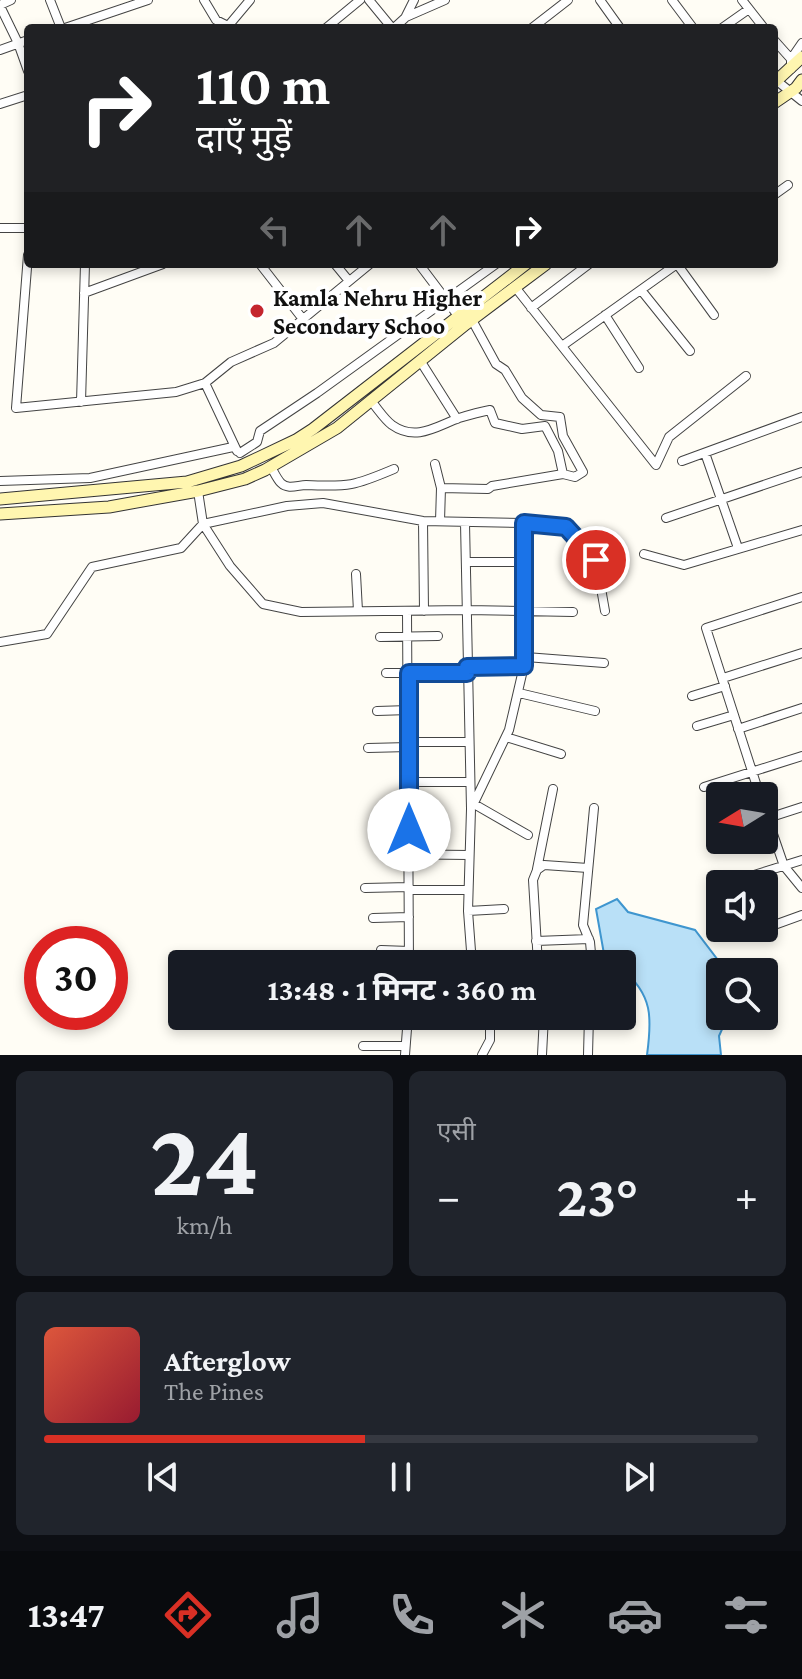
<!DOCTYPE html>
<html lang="hi">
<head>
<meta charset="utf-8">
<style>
	body { margin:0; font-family:"Crimson Pro","Noto Sans Devanagari",serif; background:#20242c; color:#f1f3f6; height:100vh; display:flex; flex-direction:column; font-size:30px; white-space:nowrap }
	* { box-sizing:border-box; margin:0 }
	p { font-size:26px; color:#9ea1a6 }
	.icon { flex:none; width:44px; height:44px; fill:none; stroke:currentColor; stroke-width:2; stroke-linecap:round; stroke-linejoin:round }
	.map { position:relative; height:1055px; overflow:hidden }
	.details { display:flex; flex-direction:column; gap:16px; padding:16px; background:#0d0f14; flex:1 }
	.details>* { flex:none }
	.hud { position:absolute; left:24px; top:24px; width:754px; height:244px; border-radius:8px; box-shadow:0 4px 12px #0003; background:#202124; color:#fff; overflow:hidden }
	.needle { width:52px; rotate:259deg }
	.fabs { position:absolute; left:706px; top:782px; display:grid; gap:16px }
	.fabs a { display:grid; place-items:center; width:72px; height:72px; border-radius:8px; background:#171b24; box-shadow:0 4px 12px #0003; font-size:40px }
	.speed { position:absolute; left:24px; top:926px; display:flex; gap:16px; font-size:40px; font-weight:700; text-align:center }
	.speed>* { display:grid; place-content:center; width:104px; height:104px; border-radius:50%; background:#171b24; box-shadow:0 4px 12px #0003; line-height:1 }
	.speed .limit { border:12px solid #d22; background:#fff; color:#111 }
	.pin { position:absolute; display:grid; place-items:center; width:68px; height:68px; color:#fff; margin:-34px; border:4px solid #fff; border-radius:50%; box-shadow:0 2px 8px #0007 }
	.me { position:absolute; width:88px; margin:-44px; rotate:0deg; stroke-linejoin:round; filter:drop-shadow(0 0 6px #0008) }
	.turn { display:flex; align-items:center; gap:28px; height:168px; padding:0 40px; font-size:36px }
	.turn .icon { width:104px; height:104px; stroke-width:2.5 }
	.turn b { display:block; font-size:56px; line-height:68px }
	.lanes { display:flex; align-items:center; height:76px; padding:0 40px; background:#0003; justify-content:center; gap:40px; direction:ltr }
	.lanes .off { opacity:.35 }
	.big { font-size:60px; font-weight:700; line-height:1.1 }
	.details .tile { flex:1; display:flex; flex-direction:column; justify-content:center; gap:12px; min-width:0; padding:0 28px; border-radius:12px; background:#20242c }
	.details .dial { align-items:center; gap:0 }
	.dial b { font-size:104px; line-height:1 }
	.song { display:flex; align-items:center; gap:24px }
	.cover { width:96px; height:96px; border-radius:12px; background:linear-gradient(135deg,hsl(10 70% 55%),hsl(350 70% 35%)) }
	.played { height:8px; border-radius:4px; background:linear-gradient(90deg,#d93025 45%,#363941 45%) }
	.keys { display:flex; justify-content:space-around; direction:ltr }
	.heat { display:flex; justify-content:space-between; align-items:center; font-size:44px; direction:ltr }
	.details .tiles { flex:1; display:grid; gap:16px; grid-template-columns:1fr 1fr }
	.tile:last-child { grid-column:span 2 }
	.trip { position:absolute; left:168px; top:950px; width:468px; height:80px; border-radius:8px; background:#171b24; box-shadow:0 4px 12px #0003; font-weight:700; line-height:80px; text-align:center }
	.tab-bar { display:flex; height:128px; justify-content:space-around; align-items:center; background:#090b0e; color:#9ea1a6 }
	.tab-bar .icon { width:56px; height:56px }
	.tab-bar .current { color:#d93025 }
	.tab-bar b { font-size:36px; color:#f1f3f6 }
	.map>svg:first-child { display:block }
	.water { fill:#b9e0f7; stroke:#3f96cf; stroke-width:2 }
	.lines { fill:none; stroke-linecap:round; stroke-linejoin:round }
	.street-casing { stroke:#444; stroke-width:10 }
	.secondary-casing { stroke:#333; stroke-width:13 }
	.street { stroke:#fff; stroke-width:8 }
	.secondary { stroke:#fff6b0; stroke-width:11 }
	.route-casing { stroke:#114b97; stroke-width:20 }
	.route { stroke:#1a73e8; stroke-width:14 }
	.poi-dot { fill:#c4262e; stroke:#fff; stroke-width:3 }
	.labels { text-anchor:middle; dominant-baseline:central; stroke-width:8; stroke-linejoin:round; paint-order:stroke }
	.poi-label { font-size:24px; font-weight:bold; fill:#111; stroke:#fff; text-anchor:start }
</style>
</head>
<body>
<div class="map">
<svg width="802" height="1055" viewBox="0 0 802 1055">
	<rect width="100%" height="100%" fill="#fffdf5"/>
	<path class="water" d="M617,899L628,912L695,930L727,972H720V1016H728L719,1036L721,1055H647C652,1018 653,995 622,969V964H616L604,954L596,909Z"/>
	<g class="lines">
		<defs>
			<path id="street" d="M50,0L61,28
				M204,0L216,20L230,27
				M369,0L392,28
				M600,0L620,28
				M672,0L693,28
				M742,0L764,28
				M0,5L11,0
				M0,6L18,43L28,71
				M406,16L414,0
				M65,28L148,0
				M220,28L229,25L250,0
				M326,28L360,0
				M394,28L406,17L445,0
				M532,28L568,0
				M722,28L749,9
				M774,40L791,59V69
				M0,50L28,40
				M791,59L802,43
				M777,81L802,101
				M0,104L28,95
				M774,195L788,185
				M0,228H28
				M28,255L16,408L176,392L205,383L231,362L274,343L370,264
				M260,264L302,318
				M335,264L349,281
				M419,264L462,321
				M677,264L714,315
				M515,287L656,465L669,437L746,376
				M641,290L690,351
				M84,293L163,264
				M531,308L589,264
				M605,315L639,368
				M472,320L496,364L505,370L522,398L541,415L560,417L563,436L583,472L575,477L563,474
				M562,346L677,264
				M421,362L457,419
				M205,383L237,451
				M371,401C378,409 384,419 392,425C416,442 437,426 459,418C469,415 480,412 490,410L495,423L522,429L545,426L558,451L563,474L492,486L488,489L441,488
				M81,402L85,264
				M240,453L257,442L260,431L317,393L496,264
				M705,453L738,548
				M682,461L802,417
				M435,464L441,488L440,521
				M271,467C274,472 277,479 281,483C288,490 298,485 306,485C349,487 354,486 394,469
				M0,481L90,478L233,447
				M198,491L203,524L230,566L263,604L301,612L467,610L573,612
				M666,518L802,472
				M423,521L424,611
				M465,523L471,809L468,911L472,964
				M644,554L684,565L802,530
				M466,562H524
				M356,574L358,611
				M407,611L409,964
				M380,637L438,636
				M0,642L47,634L92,567L181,548L203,524L287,506L323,503L423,521L524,523L566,527L596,560L605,611
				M526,657L604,663
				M467,667L524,666
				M386,673H467
				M723,678L802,653
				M519,693L595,711
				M692,696L725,686
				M377,711L409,710
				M697,726L734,715
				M738,729L802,708
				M506,737L561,754
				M409,742H469
				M368,748L409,747
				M409,782H470
				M704,787L802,756
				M760,796L706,628L802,597
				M474,804L528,835
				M472,807L509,730L526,657L524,523
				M764,808L784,866L802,888
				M765,819L802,807
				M717,834L720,833
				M382,854L469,855
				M537,869L553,789
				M738,880L802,860
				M365,888L409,887
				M409,890H467
				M468,911L504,909
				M373,918L409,917
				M766,928L802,915
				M536,941L589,939
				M381,950L409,951
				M538,964L533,880L537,870L544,865L588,868
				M592,964L590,942L583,925L594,808
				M622,1016H631
				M363,1046H405
				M405,1055L408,1016
				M482,1055L490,1040V1016
				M542,1055L544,1016
				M588,1055L589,1016"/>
			<path id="secondary" d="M774,83L802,57
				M774,103L796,88L802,80
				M0,499L187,482L241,466L296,440L313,429L526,264
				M0,514L109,507L198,491L245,479L265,470L337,428L466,324L546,264"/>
		</defs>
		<use href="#street" class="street-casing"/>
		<use href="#secondary" class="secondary-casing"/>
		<use href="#street" class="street"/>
		<use href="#secondary" class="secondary"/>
	</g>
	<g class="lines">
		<defs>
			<path id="route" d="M409,830V673H467V667L524,666V523L566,527L596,560"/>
		</defs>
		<use href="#route" class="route-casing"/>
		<use href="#route" class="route"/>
	</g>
	<circle class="poi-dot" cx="257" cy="311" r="8"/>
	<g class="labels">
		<g class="poi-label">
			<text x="273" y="297">Kamla Nehru Higher<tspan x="273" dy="28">Secondary Schoo</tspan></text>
		</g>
	</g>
</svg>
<div class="fabs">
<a><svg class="needle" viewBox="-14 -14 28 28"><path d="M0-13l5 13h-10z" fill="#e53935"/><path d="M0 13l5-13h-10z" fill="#9ea1a6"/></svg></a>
<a><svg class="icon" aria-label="sound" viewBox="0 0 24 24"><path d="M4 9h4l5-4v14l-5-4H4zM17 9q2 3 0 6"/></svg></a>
<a><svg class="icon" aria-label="search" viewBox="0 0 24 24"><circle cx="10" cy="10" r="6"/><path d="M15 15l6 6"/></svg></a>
</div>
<div class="speed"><div class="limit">30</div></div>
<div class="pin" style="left:596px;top:560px;background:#d93025"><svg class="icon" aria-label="arrive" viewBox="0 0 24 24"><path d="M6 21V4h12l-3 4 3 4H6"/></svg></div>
<svg class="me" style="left:409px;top:830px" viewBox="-20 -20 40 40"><circle r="19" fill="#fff"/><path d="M0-13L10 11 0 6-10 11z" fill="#1a73e8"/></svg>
<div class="trip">13:48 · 1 मिनट · 360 m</div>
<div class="hud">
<div class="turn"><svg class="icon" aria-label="right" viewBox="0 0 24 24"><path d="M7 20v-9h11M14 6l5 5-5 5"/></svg><div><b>110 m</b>दाएँ मुड़ें</div></div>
<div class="lanes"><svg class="icon off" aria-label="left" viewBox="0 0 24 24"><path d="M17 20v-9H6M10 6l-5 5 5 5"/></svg><svg class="icon off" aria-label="ahead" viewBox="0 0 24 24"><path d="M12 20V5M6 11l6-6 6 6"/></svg><svg class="icon off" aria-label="ahead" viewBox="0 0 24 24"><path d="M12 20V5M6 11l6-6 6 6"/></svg><svg class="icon" aria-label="right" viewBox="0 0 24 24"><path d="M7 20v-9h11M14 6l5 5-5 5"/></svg></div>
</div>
</div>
<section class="details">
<div class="tiles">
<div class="tile dial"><b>24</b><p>km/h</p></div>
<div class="tile"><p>एसी</p>
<div class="heat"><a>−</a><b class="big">23°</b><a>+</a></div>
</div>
<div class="tile">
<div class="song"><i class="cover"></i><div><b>Afterglow</b><p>The Pines</p></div></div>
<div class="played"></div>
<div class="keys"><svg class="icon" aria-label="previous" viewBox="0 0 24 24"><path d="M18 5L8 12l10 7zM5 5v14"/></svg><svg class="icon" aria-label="pause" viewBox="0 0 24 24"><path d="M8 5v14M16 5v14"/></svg><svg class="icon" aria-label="next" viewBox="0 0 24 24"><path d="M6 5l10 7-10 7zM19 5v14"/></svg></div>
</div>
</div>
</section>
<nav class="tab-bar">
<b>13:47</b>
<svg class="icon current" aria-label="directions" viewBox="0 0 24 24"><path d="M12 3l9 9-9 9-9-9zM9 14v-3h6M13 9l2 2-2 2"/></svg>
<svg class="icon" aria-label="music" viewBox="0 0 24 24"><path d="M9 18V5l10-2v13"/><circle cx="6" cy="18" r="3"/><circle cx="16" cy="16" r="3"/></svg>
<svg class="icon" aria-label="phone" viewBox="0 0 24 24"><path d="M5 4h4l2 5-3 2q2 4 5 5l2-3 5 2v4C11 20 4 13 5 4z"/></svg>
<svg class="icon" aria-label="climate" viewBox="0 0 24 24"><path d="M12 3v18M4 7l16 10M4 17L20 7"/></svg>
<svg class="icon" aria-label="car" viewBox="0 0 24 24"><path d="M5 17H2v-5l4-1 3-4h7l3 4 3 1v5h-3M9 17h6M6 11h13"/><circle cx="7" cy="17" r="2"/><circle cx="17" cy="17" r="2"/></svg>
<svg class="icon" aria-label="filters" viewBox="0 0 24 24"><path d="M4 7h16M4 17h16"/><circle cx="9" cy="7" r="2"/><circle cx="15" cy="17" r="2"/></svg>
</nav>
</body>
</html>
